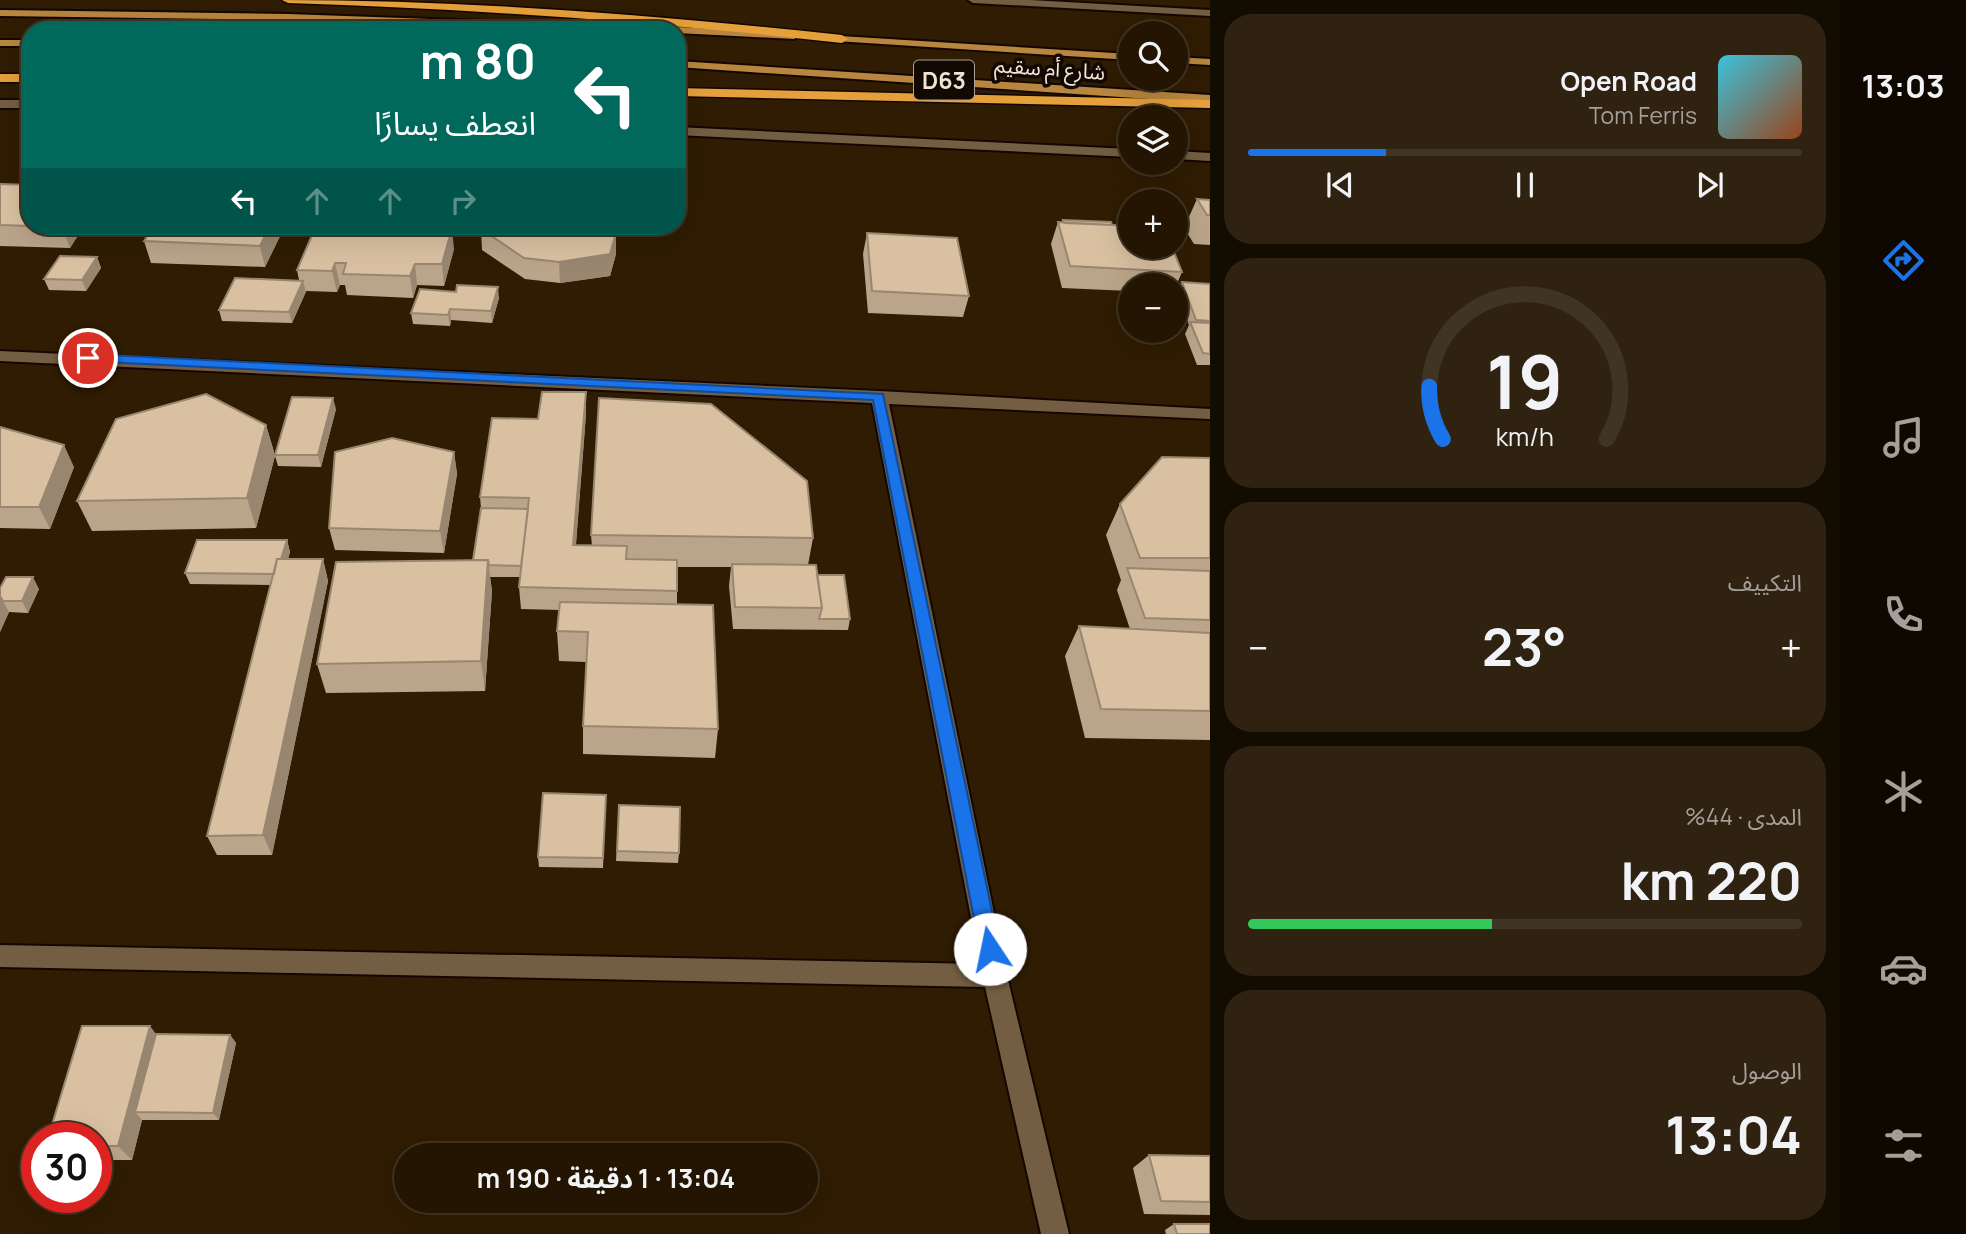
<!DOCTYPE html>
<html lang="ar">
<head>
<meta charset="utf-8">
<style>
	body { margin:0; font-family:Manrope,"Noto Sans Arabic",sans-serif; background:#2f2211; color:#f1f3f6; direction:rtl; height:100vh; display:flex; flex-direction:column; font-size:26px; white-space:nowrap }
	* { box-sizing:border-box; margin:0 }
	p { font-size:23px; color:#a39f99 }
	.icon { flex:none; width:38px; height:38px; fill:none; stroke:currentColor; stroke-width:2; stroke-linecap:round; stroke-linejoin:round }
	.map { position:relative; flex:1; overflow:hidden; direction:ltr }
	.details { display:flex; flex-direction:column; gap:14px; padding:14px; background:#130c01; width:630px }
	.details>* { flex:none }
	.hud { position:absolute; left:21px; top:21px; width:665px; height:214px; border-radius:28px; box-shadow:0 7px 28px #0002,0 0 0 2px #403424; direction:rtl; background:#00695c; color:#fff; overflow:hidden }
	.fabs { position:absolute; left:1118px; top:21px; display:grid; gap:14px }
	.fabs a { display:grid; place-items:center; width:70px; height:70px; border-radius:50%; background:#231502; box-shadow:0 7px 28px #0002,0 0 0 2px #403424; font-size:35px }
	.speed { position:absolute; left:21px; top:1122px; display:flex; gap:14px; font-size:35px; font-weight:700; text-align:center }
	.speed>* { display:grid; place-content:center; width:91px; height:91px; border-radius:50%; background:#231502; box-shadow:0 7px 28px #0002,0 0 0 2px #403424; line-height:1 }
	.speed .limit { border:10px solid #d22; background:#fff; color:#111 }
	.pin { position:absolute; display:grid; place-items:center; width:60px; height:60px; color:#fff; margin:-30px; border:4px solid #fff; border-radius:50%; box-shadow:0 2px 7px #0007 }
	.me { position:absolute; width:77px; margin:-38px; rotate:349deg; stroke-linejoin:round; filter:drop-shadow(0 0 5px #0008) }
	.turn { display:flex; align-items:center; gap:24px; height:147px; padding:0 35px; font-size:32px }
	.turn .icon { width:91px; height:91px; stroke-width:2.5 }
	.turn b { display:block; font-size:49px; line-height:60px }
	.lanes { display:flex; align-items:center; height:66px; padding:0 35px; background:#0003; justify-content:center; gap:35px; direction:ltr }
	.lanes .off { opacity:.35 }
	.big { font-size:52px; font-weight:700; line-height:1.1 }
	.details .widget { flex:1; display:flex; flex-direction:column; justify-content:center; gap:10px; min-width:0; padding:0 24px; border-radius:28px; background:#2f2211 }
	.details .dial { align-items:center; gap:0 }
	.dial svg { height:182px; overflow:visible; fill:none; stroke:#403424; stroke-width:7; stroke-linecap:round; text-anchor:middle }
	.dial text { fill:#f1f3f6; stroke:none }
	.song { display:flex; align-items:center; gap:21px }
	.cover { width:84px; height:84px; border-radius:10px; background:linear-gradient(135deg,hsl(190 70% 55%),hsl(20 70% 35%)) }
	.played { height:7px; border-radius:4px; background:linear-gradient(90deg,#1a73e8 25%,#403424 25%) }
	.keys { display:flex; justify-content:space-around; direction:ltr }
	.heat { display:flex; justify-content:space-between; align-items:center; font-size:38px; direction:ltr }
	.charge { height:10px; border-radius:5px; background:linear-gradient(90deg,#34c759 44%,#403424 0) }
	.trip { position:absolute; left:394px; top:1143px; width:424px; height:70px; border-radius:35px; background:#231502; box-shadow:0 7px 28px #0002,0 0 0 2px #403424; font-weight:700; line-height:70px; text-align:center; direction:rtl }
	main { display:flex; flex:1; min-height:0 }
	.tab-bar { display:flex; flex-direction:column; width:126px; justify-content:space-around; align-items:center; background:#0e0801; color:#a39f99 }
	.tab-bar .icon { width:49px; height:49px }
	.tab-bar .current { color:#1a73e8 }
	.tab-bar b { font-size:32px; color:#f1f3f6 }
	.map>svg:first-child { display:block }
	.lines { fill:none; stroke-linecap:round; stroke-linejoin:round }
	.minor-casing { stroke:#140700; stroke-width:4 }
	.secondary-casing { stroke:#140700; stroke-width:4 }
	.primary-casing { stroke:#140700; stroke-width:4 }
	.motorway-casing { stroke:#140700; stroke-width:3 }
	.minor { fill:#745e43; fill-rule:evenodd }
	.secondary { fill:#745e43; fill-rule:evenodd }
	.primary { fill:#b8863e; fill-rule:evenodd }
	.motorway { fill:#e6a03b; fill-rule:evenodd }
	.wall { fill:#bba58a }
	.shaded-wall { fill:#988671 }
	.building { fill:#d9c0a1; stroke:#988671; stroke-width:2 }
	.route { fill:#1a73e8; stroke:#114b97; stroke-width:2 }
	.labels { text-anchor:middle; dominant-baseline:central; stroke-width:7; stroke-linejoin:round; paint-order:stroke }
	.far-street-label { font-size:21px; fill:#f1e4d5; stroke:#110902 }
	.shield { fill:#110902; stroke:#aea296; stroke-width:2 }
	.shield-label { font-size:23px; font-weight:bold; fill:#f1e4d5 }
</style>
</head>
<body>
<main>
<nav class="tab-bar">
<b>13:03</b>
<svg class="icon current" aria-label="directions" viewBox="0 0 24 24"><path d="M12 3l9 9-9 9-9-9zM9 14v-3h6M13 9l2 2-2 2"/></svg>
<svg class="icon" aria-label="music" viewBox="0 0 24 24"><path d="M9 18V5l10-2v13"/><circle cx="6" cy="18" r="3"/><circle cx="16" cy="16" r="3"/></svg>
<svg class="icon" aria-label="phone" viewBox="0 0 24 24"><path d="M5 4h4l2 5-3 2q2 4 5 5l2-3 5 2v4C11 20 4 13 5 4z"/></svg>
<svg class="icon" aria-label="climate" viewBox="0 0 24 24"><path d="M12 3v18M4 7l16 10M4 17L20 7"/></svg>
<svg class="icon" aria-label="car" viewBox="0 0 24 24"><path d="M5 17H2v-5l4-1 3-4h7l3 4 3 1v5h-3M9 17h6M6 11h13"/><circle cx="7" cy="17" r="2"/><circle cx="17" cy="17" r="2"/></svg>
<svg class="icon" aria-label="filters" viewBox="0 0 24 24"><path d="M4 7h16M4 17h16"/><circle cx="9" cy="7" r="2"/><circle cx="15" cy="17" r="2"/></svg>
</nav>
<section class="details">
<div class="widget">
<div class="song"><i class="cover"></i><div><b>Open Road</b><p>Tom Ferris</p></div></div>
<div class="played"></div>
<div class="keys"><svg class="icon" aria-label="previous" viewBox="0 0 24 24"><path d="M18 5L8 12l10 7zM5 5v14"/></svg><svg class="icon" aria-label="pause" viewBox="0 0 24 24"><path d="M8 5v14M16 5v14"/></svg><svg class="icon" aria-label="next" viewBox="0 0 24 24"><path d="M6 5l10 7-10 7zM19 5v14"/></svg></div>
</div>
<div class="widget dial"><svg viewBox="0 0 100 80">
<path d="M14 69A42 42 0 1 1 86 69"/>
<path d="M14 69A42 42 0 0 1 8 46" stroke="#1a73e8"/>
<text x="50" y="56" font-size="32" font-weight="700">19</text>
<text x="50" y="72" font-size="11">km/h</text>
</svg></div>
<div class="widget"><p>التكييف</p>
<div class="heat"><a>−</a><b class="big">23°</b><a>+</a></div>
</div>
<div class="widget"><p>المدى · 44%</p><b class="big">220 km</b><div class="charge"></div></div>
<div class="widget"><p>الوصول</p><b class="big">13:04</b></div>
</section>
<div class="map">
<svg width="1210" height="1234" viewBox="0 0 1210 1234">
	<rect width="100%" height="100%" fill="#2f1c02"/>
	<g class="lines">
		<defs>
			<path id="minor" d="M0,351L879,391L1210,409V419L889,404L1007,976L1069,1234H1041L985,987L0,967V945L980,964L872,403L0,361Z"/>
			<path id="secondary" d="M968,0H1030L1210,10V16L973,3Z
				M0,100H30V108H0Z
				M677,127L1130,149V157L677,135Z
				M1176,151L1210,153V161L1176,159Z"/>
			<path id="primary" d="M0,10L288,14L663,27L668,30H563L288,20L0,16Z
				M677,27L794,33L799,36L794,39L677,33V30H672Z
				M824,35L1130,54V60L820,40V36Z
				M0,40H30V46H0Z
				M1176,57L1210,59V65L1176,63Z
				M677,61L1210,95V103L677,67Z"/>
			<path id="motorway" d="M282,0C470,0 656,15 842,35L848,39L842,43C658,22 473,9 288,3Z
				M0,74H30V82H0Z
				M677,88L1210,100V108L677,96Z"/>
		</defs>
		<use href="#minor" class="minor-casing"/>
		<use href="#secondary" class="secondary-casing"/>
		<use href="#primary" class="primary-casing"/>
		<use href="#motorway" class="motorway-casing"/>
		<use href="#minor" class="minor"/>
		<use href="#secondary" class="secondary"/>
		<use href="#primary" class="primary"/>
		<use href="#motorway" class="motorway"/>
	</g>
	<path class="wall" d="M0,184L84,226L70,248L0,246Z
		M1197,199L1210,200V245L1194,244L1184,228Z
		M1063,220L1112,225L1182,272L1176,286L1130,285V291L1062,288L1051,244L1058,222L1062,223Z
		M119,226H146L139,237H123Z
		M285,226L265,267L151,263L144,241Z
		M307,226H398L454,249L444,286L417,285L413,298L347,295L345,285H340L337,292L306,291L292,323L222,321L219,310L299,280L297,270L311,237H309Z
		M481,229L616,254L610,276L560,283L525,279L482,250Z
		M867,233L969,296L963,317L868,313L863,254Z
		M97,257L101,268L86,291L49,290L44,279Z
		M1182,282L1210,284V365H1197L1185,334L1189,325L1177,293Z
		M456,292L499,298L492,323L451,320L450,326L413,324L411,313Z
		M586,392V414L576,545L592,546L591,535L813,538L808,565L850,619L848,630L733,629L729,586L731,567H677V604L718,729L715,758L583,754V726L586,662L559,661L557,631L559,610L521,609L519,587L520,577H490L492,591L485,691L326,693L317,664L473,560L481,508L480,497L538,419Z
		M336,409L321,467L278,466L275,456L256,528L92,531L77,501L266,425L275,455Z
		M0,427L74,467L50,529L0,528Z
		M454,452L457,474L444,553L335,550L329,528Z
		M1210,458V740L1085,738L1065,656L1079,626L1130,629L1117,590L1121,580L1106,535L1120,504Z
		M287,540L290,552L288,559H323L328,581L272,855H217L207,836L271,585L190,584L185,573Z
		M0,588L39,589L28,613L9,612L0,632Z
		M606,795L603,868L539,867L538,857Z
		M619,805L679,853L678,863L616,861Z
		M156,1034L230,1035L236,1043L219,1120H142L132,1160H96V1138Z
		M1149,1155L1210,1156V1215L1144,1214L1133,1168Z
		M1174,1224L1210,1234H1166L1165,1230Z"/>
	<path class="shaded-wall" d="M63,226H84L70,248L62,227Z
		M135,226H146L139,237Z
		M270,226H285L265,267L260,246Z
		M452,228L454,249L444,286L442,264Z
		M616,233V254L610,276L560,283L559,262Z
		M97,257L101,268L86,291L82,280Z
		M335,263L340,285L337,292L332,271Z
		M415,264L417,285L413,298L410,276Z
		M303,281L306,292L292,323L289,312Z
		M498,287L499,298L492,323L491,311Z
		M450,309L451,320L450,326L448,315Z
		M586,392V414L574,567L573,545Z
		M333,398L336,409L321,467L318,455Z
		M266,425L275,456L256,528L247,498Z
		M64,445L74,467L50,529L39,507Z
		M454,452L457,474L444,553L440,531Z
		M287,540L290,552L281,585L277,574Z
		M323,559L328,581L272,855L263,835Z
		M488,560L492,591L485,691L481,661Z
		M33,577L39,589L28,613L22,601Z
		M0,596L9,612L0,632Z
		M150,1026L162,1042L135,1112L142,1120L132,1160L118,1146Z
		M230,1035L236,1043L219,1120L213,1113Z"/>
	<path class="building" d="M0,184L30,185V226H63L62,227L0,225Z
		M1197,199L1210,200V215H1207Z
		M1063,220L1111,222L1112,225L1064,223Z
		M1058,222L1130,226V247H1172L1182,272L1070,266Z
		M154,226H270L260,246L144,241Z
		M316,226H374L452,228L442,264H415L410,276L343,274L346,263H335L332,271L297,270Z
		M488,226H605L616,233L610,254L559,262L524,258L481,229Z
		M867,233L957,238L969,296L872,291Z
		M60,256L97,257L82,280L44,279Z
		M235,278L303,281L289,312L219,310Z
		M1182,282L1210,284V321L1196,320Z
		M457,285L498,287L491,311L450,309L448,315L411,313L420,289L456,292Z
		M1190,322L1210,323V354L1203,353Z
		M542,392H586L573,545L627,546L626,559L677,560V591L519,587L529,498L480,497L492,418L538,419Z
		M206,394L266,425L247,498L77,501L116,419Z
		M292,397L333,398L318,455H275Z
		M599,398L711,404L807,481L813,538L591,535Z
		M0,427L64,445L39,507H0Z
		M392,438L454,452L440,531L329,528L335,452Z
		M1162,457L1210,458V558H1140L1120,504Z
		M481,508L528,509L521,566L489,565L488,560H473Z
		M197,540H287L281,559H277L274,574L185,573Z
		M277,559H323L263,835L207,836Z
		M488,560L481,661L317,664L336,562Z
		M732,564L816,565L822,608L735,607Z
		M1127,568L1210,571V620L1145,618Z
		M817,575H844L850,619H819L822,608Z
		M6,577H33L22,601H3L0,596V588Z
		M560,602L713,605L718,729L583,726L588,632L557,631Z
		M1079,626L1210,633V711L1101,709Z
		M543,793L606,795L603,858L538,857Z
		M619,805L680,807L679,853L617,851Z
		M82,1026H150L118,1146H96V1138H48Z
		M156,1034L230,1035L213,1113L135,1112Z
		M1149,1155L1210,1156V1202L1161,1201Z
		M1174,1224H1210V1234H1177Z"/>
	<path class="route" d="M88,354L883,394L1000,949L997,956L990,959L983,956L980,949L873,400L83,361V355Z"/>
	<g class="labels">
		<g class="far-street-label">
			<text transform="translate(1050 68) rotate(4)">شارع أم سقيم</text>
		</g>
		<rect class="shield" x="914" y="60.5" width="60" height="39" rx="5"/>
		<g class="shield-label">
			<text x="944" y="80">D63</text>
		</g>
	</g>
</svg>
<div class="fabs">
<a><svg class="icon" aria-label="search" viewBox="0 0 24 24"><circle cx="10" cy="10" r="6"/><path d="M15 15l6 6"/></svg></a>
<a><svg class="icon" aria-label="layers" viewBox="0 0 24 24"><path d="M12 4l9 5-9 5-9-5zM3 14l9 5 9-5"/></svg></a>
<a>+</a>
<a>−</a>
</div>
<div class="speed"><div class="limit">30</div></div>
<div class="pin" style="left:88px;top:358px;background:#d93025"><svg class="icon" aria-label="arrive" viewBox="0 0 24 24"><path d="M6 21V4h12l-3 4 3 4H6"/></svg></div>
<svg class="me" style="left:990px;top:949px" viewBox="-20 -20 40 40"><circle r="19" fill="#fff"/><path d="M0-13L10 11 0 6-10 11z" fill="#1a73e8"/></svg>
<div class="trip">13:04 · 1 دقيقة · 190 m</div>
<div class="hud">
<div class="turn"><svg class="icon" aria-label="left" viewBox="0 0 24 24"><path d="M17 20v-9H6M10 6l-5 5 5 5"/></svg><div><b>80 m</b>انعطف يسارًا</div></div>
<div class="lanes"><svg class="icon" aria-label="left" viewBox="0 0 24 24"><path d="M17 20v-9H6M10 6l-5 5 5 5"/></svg><svg class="icon off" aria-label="ahead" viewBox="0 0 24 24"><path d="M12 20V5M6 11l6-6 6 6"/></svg><svg class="icon off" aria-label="ahead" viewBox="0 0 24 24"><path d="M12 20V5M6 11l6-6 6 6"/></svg><svg class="icon off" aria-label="right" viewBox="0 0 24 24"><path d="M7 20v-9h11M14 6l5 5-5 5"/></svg></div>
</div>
</div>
</main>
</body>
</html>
